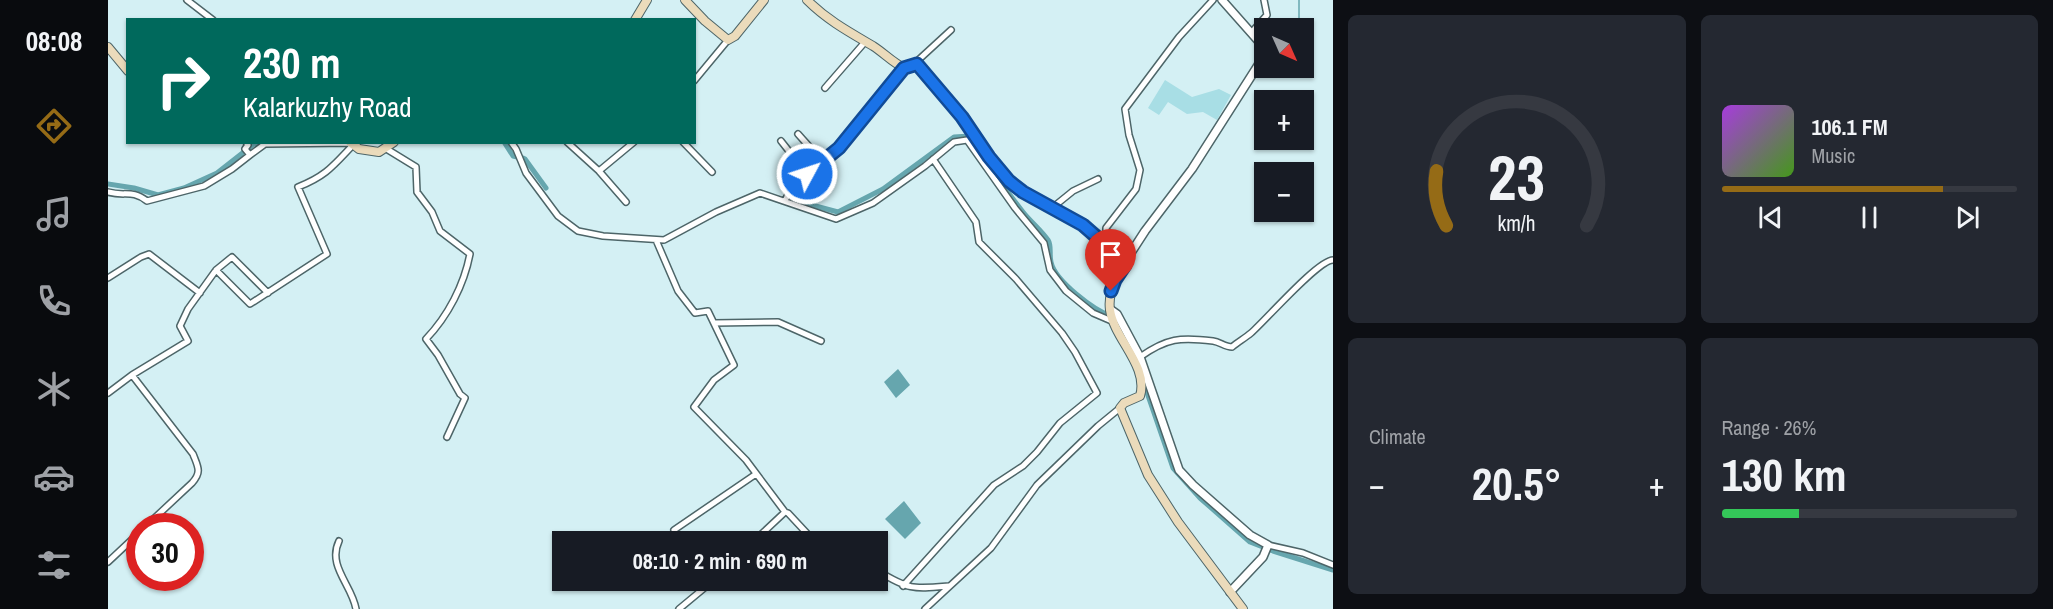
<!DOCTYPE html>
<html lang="en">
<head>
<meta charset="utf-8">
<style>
	body { margin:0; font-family:"Archivo Narrow",sans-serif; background:#242831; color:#f1f3f6; height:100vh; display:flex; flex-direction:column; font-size:22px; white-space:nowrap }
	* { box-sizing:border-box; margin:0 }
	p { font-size:20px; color:#9ea1a6 }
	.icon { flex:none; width:33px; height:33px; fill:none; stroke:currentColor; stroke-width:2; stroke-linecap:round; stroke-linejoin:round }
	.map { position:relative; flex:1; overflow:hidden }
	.drawer { display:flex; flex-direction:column; gap:15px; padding:15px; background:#0d0f14; width:720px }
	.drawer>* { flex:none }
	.banner { position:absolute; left:18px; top:18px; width:570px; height:126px; border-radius:0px; box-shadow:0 2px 4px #0004; background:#00695c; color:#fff; overflow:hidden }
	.needle { width:39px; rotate:135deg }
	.controls { position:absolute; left:1146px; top:18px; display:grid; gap:12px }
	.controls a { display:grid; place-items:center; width:60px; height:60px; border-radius:0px; background:#171b24; box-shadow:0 2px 4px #0004; font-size:30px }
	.speed { position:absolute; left:18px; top:513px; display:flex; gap:12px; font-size:30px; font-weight:700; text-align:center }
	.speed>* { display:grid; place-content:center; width:78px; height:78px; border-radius:50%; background:#171b24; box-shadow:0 2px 4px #0004; line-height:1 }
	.speed .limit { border:9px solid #d22; background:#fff; color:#111 }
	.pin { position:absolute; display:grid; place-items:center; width:51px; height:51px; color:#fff; margin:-62px -26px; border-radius:50% 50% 50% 0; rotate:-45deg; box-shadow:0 0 6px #0007 }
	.pin .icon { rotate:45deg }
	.me { position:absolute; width:66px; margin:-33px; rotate:50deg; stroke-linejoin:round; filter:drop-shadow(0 0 4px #0008) }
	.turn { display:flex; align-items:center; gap:21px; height:126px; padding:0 18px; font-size:27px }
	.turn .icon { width:78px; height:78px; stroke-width:2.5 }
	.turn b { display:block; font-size:42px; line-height:51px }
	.big { font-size:45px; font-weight:800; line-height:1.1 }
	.drawer .widget { flex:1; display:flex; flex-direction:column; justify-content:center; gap:9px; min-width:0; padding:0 21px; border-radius:9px; background:#242831 }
	.drawer .dial { align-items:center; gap:0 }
	.dial svg { height:156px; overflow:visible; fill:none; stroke:#363941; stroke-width:7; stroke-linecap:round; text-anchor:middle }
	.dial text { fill:#f1f3f6; stroke:none }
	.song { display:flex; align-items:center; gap:18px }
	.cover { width:72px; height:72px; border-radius:9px; background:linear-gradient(135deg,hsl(280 70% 55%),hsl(100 70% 35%)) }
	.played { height:6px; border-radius:3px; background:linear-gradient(90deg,#956b16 75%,#363941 75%) }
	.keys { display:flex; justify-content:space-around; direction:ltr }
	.heat { display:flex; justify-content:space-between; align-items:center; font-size:33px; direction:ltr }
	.charge { height:9px; border-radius:4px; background:linear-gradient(90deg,#34c759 26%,#363941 0) }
	.drawer .tiles { flex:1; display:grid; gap:15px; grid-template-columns:repeat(2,1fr) }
	.trip { position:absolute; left:444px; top:531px; width:336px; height:60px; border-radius:0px; background:#171b24; box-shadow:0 2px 4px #0004; font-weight:800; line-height:60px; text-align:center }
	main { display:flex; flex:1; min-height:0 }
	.tab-bar { display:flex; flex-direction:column; width:108px; justify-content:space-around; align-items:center; background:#090b0e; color:#9ea1a6 }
	.tab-bar .icon { width:42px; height:42px }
	.tab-bar .selected { color:#956b16 }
	.tab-bar b { font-size:27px; color:#f1f3f6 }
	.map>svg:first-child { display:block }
	.green { fill:#a8dee5 }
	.water { fill:#66a6ae }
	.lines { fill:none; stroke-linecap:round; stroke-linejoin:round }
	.stream { stroke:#66a6ae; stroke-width:1.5 }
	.canal { stroke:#66a6ae; stroke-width:5 }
	.minor-casing { stroke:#4d6568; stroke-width:8 }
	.tertiary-casing { stroke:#4d6568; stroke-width:10 }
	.secondary-casing { stroke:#4d6568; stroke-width:10 }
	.minor { stroke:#fff; stroke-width:5 }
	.tertiary { stroke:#fff; stroke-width:7 }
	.secondary { stroke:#ebdbbb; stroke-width:8 }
	.route-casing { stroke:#114b97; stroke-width:15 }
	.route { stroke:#1a73e8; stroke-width:10 }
</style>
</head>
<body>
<main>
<nav class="tab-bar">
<b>08:08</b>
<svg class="icon selected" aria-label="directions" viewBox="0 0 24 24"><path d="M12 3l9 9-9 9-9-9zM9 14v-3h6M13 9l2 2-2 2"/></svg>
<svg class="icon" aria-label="music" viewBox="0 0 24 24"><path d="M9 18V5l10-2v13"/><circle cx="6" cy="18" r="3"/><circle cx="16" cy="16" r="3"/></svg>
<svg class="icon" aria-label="phone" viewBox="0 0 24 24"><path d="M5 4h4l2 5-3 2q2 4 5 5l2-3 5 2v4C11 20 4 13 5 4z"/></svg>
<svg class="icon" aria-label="climate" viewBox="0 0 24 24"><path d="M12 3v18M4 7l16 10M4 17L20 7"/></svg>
<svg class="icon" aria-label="car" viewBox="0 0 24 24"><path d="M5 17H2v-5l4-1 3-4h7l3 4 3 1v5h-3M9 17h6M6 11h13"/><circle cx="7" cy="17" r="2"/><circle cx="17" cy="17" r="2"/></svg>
<svg class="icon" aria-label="filters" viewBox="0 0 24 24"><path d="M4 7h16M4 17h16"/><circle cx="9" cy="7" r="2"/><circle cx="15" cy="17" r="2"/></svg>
</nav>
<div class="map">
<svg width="1225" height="609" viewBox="0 0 1225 609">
	<rect width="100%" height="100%" fill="#d4f0f4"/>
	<path class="green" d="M1057,80L1084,97L1111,89L1123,95L1109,120L1095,112L1079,114L1060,102L1051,115L1040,108Z"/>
	<path class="water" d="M790,369L802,385L788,398L776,382Z
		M796,501L813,523L797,539L777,519Z"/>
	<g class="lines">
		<path class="stream" d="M1191,0V28
			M1196,41L1201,53"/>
		<path class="canal" d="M396,142L405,156L409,157
			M415,158L417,159L438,188
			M0,184L26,188L50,195L76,188L109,173L146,144L157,142
			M685,200L730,212L775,189L846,137L862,136C879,163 896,188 915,212C923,222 933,230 940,240C944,246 941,255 943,262C947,281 986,310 1003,316
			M1035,381L1065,468L1092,498L1142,542L1165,551L1225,570"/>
		<defs>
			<path id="minor" d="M79,0L105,20
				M1143,33L1159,15L1156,0
				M806,64L843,30
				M586,81L620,40
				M717,88L757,42
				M690,134L715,162
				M673,141L699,174L682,190L677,201
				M403,142L408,149L418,173L450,216L470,231L495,236L556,240L608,212L652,193L728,219L765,203L817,166L846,142L859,140L907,208L936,243L942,270L958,291L985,313L1006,322
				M459,142L491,171L518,202
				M575,142L604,172
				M277,148L308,167L309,192L324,212L332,231L362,254C356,285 340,316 318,339L330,355L352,394L357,398L339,437
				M142,155L157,144L243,143
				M491,171L526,142
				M699,174L731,148L796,68
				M0,192C17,197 23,189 39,201L96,186L124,169L142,155L137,149L140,145L138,142
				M944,208L965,191L990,179
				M548,240L570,291L587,313L600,311L626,365L606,380L586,407L638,460L677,512
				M998,243V228L1028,189L1032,170L1021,135L1017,109L1071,37L1105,0
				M108,270L124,257L160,293
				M0,278L33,257L41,254L92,293
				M606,323L670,322L713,341
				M1032,357C1059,338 1072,337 1105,341C1112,342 1117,347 1124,347C1130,342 1137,338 1143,333C1158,320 1210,260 1225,260
				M24,375L85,454C90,467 94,472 84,483L38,526
				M0,393L24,375L80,341L72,326L80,309L108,270L142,304L219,254L190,187C218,176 225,166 245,145
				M566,530L648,474
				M231,541C219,566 244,585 248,609
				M645,542L677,512L680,513L707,542
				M1160,545L1195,553L1225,565
				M0,562L32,532
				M770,571C801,590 805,589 841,586
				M795,586L886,485L915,466L929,452L952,423L989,393L967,352L954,333L908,279L871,242L868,222L825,159
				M571,609L606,580
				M817,609L883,548L929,485L990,426L1012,408"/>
			<path id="tertiary" d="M1017,262L1037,231L1084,169L1149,67L1156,54L1153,44L1114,0
				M1002,309L1009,314L1032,357L1071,470L1085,485L1142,535L1160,545L1155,557L1122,592"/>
			<path id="secondary" d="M577,0L597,21L620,40L627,36L656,0
				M699,0C719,20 741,32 765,46C776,53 784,62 796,68L806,64L812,66L854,117L881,157L901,181L915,192L975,225L1017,262C1013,280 999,287 1002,310C1006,339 1041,366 1032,396L1016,403L1012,408L1040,475L1070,522L1135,609
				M527,20L539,0
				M0,47L20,71
				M242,142L251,149L271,152L286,142"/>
		</defs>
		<use href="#minor" class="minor-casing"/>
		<use href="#tertiary" class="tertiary-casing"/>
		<use href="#secondary" class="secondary-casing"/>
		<use href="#minor" class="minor"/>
		<use href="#tertiary" class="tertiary"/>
		<use href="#secondary" class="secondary"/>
	</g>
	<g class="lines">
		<defs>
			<path id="route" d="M699,174L731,148L796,68L809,64L854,117L881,157L901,181L915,192L975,225L1016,261L1017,265L1007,280L1003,291"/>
		</defs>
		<use href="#route" class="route-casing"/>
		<use href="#route" class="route"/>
	</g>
</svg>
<div class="controls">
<a><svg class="needle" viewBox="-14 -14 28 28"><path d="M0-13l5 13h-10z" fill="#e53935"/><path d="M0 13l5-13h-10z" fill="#9ea1a6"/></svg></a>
<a>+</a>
<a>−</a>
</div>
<div class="speed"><div class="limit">30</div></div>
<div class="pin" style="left:1003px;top:291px;background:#d93025"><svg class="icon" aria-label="arrive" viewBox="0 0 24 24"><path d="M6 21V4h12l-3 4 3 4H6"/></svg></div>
<svg class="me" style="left:699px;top:174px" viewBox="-20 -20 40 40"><circle r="17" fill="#1a73e8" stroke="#fff" stroke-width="3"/><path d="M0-11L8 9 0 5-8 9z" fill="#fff"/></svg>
<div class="trip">08:10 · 2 min · 690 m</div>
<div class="banner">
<div class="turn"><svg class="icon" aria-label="right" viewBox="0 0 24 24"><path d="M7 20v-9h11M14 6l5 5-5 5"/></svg><div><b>230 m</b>Kalarkuzhy Road</div></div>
</div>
</div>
<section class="drawer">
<div class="tiles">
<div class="widget dial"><svg viewBox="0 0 100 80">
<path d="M14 69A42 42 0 1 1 86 69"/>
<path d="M14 69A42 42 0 0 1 9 41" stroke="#956b16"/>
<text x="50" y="56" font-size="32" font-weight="700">23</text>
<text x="50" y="72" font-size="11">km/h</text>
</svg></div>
<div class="widget">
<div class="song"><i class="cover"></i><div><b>106.1 FM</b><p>Music</p></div></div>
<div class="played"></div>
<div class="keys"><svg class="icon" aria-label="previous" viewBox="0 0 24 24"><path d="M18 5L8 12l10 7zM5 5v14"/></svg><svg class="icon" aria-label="pause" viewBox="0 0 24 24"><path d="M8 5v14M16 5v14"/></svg><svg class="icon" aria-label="next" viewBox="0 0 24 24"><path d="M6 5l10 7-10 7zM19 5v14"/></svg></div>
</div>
<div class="widget"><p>Climate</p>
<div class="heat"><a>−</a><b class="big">20.5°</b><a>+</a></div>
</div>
<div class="widget"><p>Range · 26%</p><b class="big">130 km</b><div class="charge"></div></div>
</div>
</section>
</main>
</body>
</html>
